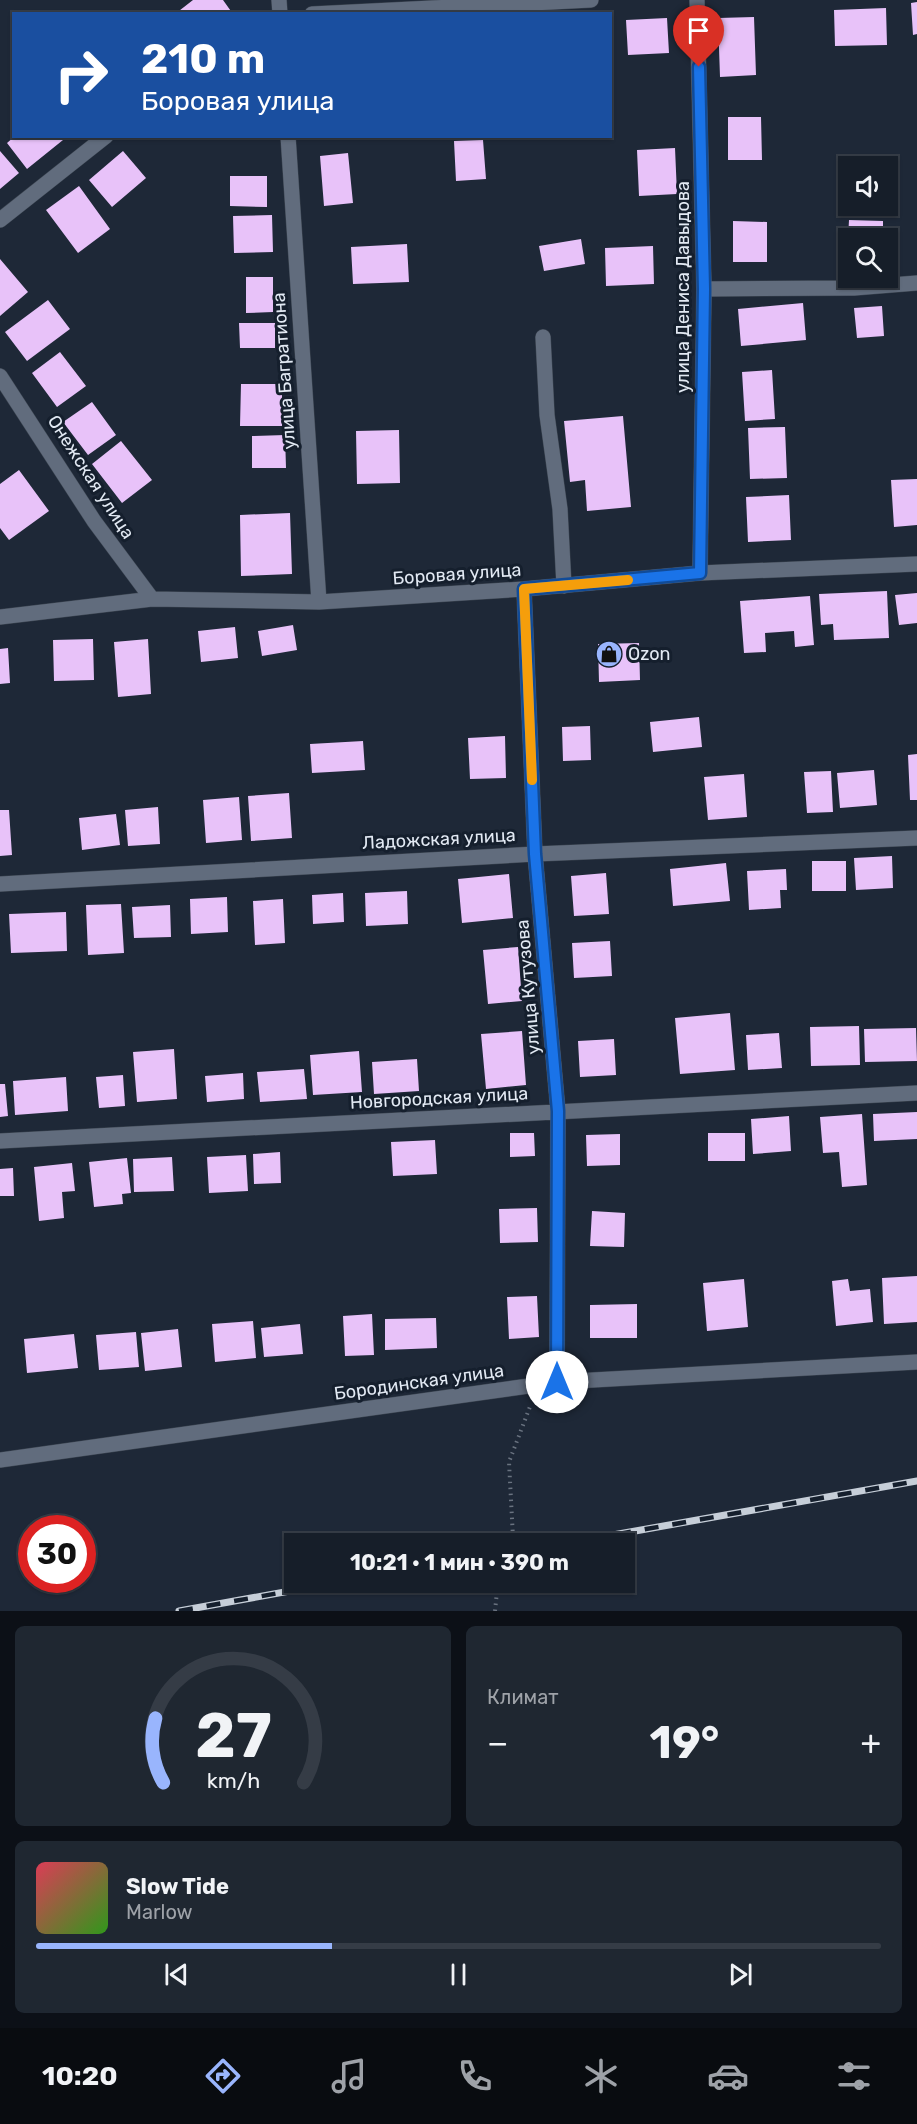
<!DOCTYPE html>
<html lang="ru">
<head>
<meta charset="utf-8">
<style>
	body { margin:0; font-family:Rubik,sans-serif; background:#1f2731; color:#f1f3f6; height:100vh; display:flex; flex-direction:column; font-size:22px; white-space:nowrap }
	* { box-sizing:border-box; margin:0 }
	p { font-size:20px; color:#9ea2a8 }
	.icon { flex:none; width:33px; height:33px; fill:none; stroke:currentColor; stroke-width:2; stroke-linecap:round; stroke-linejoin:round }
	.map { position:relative; height:1611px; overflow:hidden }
	.side { display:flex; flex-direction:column; gap:15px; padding:15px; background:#0c1017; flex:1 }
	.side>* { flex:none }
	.banner { position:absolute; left:12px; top:12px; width:600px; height:126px; border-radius:0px; box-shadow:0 2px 4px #0004,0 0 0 2px #353c46; background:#1a4fa0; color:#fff; overflow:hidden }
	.controls { position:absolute; left:838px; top:156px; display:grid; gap:12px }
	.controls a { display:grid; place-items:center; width:60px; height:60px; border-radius:0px; background:#161e29; box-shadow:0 2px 4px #0004,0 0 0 2px #353c46; font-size:30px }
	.speed { position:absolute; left:18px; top:1515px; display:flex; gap:12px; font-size:30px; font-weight:700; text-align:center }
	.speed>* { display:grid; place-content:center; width:78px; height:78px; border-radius:50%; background:#161e29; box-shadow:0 2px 4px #0004,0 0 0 2px #353c46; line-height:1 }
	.speed .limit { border:9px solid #d22; background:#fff; color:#111 }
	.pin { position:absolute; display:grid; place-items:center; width:51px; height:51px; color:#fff; margin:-62px -26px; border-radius:50% 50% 50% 0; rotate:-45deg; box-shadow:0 0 6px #0007 }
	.pin .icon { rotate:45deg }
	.me { position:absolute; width:66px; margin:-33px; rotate:0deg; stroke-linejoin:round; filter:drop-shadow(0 0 4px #0008) }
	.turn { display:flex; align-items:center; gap:21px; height:126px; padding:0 30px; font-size:27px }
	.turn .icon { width:78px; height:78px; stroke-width:2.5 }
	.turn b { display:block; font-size:42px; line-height:51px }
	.big { font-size:45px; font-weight:700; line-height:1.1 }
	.side .card { flex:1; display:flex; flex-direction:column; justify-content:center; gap:9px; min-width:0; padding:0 21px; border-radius:9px; background:#1f2731 }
	.side .dial { align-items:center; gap:0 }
	.dial svg { height:156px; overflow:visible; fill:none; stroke:#353c46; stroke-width:7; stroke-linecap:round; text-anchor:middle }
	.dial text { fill:#f1f3f6; stroke:none }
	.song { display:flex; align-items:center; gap:18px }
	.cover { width:72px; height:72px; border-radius:9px; background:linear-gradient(135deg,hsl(350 70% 55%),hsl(110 70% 35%)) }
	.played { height:6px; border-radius:3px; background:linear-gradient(90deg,#99b5fd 35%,#353c46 35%) }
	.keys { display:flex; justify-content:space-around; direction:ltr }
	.heat { display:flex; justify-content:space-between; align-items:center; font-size:33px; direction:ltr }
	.side .tiles { flex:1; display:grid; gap:15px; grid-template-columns:1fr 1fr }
	.card:last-child { grid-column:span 2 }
	.trip { position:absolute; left:284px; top:1533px; width:351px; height:60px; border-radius:0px; background:#161e29; box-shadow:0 2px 4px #0004,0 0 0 2px #353c46; font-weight:700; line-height:60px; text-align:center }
	.tab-bar { display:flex; height:96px; justify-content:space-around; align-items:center; background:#090c10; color:#9ea2a8 }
	.tab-bar .icon { width:42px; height:42px }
	.tab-bar .current { color:#99b5fd }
	.tab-bar b { font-size:27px; color:#f1f3f6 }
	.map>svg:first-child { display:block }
	.building { fill:#e8c2f9 }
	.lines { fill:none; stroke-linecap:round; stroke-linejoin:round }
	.minor-casing { stroke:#3c4551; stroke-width:16 }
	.path { stroke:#6a7380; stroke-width:4; stroke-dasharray:1.5 4.5; stroke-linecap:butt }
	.minor { stroke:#616c7d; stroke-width:15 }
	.rail-casing { stroke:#c6ced8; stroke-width:7 }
	.rail { stroke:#151f2d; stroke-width:4.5; stroke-dasharray:14; stroke-linecap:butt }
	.route-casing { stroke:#114b97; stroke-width:15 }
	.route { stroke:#1a73e8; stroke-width:10 }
	.slow { stroke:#f59e0b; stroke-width:10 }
	.labels { text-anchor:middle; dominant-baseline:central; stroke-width:6; stroke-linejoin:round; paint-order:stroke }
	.street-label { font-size:18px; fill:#e2e9f3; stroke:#151f2d }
	.poi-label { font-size:18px; fill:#e2e9f3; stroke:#151f2d; text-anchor:start }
</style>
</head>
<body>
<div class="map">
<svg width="917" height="1611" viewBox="0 0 917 1611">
	<rect width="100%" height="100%" fill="#1e2837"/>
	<path class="building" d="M193,0H223L233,14H175Z
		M917,2V34L913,35L911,3Z
		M886,8L887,45L835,46L834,10Z
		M754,17L756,75L720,77L718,18Z
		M667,18L669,53L628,55L626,20Z
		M728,117H761L762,160H728Z
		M15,136H61L63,140L27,169L7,143Z
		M483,140L486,179L456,181L454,141Z
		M675,148L677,194L639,196L637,150Z
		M0,151L19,173L0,189Z
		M123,151L146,178L112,207L89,180Z
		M348,153L353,203L324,206L320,156Z
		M230,176H267V207L230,206Z
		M79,186L110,229L78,253L46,210Z
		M272,215L273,252L234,253L233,216Z
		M849,220L883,221V238H848Z
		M733,221L767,222V262H733Z
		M581,239L585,264L544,271L539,246Z
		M407,244L409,282L353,284L351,247Z
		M653,246L654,284L606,286L605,248Z
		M0,259L28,292L0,316Z
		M246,277H273V312L246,313Z
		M48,300L70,329L27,361L5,332Z
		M803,303L806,340L741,346L738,309Z
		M882,306L884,336L857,338L854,308Z
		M239,323H275V348H240Z
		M60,352L86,386L57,407L32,373Z
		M772,370L775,419L745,421L742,372Z
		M241,384H282V426H240Z
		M92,402L116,435L88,455L63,422Z
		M623,416L631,507L587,511L585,480L570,482L564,421Z
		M785,427L787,478L750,479L748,428Z
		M399,430L400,483L357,484L356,431Z
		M285,435L286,468H252V436Z
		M121,441L152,480L122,503L92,464Z
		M19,470L49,511L9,540L0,528V484Z
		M917,479V525L894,527L891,480Z
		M789,495L791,540L748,542L746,497Z
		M290,513L292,574L241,576L240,515Z
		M887,591L889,638L834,640L833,624L821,625L819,594Z
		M917,593V623L899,625L895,595Z
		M810,596L814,645L795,647L794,631L765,633L766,652L744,653L740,601Z
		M293,625L297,650L262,656L258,631Z
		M235,627L238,658L201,662L198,631Z
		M93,639L94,680L54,681L53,640Z
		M148,639L151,694L118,697L114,642Z
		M639,643L640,680L599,682L598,644Z
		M8,648L10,683L0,684V649Z
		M699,717L702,747L653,752L650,722Z
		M590,726L591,760L563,761L562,727Z
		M505,736L506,778L470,779L468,738Z
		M363,741L365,770L312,773L310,744Z
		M917,754V800H910L908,755Z
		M874,770L877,805L840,808L837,773Z
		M831,771L833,812L807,813L804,772Z
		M744,774L747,817L708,820L704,777Z
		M289,793L292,838L251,841L248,796Z
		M239,797L242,840L206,843L203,800Z
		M158,807L160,844L128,846L125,810Z
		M0,810H9L12,855L0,856Z
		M116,814L120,845L82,850L79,818Z
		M892,856L893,888L856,890L854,858Z
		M812,861H846V891H812Z
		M726,863L730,901L673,906L670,869Z
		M786,869L787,890H780L781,908L749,910L747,871Z
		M606,873L609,914L574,916L571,876Z
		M509,874L513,918L462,923L458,879Z
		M407,891L408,924L366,926L365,893Z
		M343,893L344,922L313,924L312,895Z
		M227,897L228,932L191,934L190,899Z
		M283,899L285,943L255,945L253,901Z
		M121,904L124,953L88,955L86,905Z
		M170,905L171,937L134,938L132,907Z
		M66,912L67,951L11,953L9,914Z
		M610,941L612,976L574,978L572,943Z
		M518,947L522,1001L488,1004L483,950Z
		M730,1013L735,1070L680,1074L675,1018Z
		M859,1026L860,1065L811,1066L810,1027Z
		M916,1028L917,1061L865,1062L864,1029Z
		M522,1031L526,1085L486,1089L481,1034Z
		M779,1033L782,1068L748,1070L746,1035Z
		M614,1039L616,1075L580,1077L578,1041Z
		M174,1049L177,1099L137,1102L133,1052Z
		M359,1051L362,1092L313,1095L310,1055Z
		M417,1059L419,1091L374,1094L372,1062Z
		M304,1069L307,1099L260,1102L257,1072Z
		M243,1073L244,1099L207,1102L205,1076Z
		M123,1075L125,1106L99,1108L96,1077Z
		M66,1077L68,1111L15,1115L13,1081Z
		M0,1084H5L8,1116L0,1117Z
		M917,1112V1139L874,1141L873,1114Z
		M862,1114L867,1185L842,1187L839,1152L823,1153L820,1117Z
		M789,1116L791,1151L753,1154L751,1119Z
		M510,1133H534L535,1156L510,1157Z
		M708,1133H745V1161H708Z
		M620,1134V1165L587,1166L586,1135Z
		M435,1140L437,1174L393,1176L391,1142Z
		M280,1152L281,1183L254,1184L253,1154Z
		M246,1155L248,1191L209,1193L207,1157Z
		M172,1157L174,1191L134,1192L133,1159Z
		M127,1158L131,1193L122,1194L123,1204L94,1207L89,1162Z
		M72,1163L75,1191L62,1192L64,1218L39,1221L34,1167Z
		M13,1168L14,1196H0V1169Z
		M537,1208L538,1242L500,1243L499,1209Z
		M592,1211L625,1213L624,1247L590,1246Z
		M917,1276V1322L884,1324L882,1278Z
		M744,1279L748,1327L707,1331L703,1283Z
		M848,1279L850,1291L870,1289L873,1322L836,1326L832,1281Z
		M537,1296L539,1337L509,1339L507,1297Z
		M637,1304V1338H590V1305Z
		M372,1314L374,1355L345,1356L343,1316Z
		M436,1318L437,1348L385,1350V1319Z
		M253,1321L256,1358L215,1362L212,1324Z
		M300,1324L303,1354L264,1357L261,1328Z
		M178,1329L182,1367L145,1371L141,1333Z
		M136,1332L139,1367L99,1370L96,1335Z
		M74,1334L78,1368L27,1373L24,1339Z"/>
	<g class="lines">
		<defs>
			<path id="minor" d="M279,0L280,14
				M697,0L704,289L700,573
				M312,14L591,0
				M288,136L319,602
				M0,220L106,136
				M704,289L854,288L917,283
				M543,337L547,415L560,509L564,586
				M0,376L94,521L152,599
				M524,589L535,854L558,1111L557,1382
				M0,617L152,599L319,602L524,589L700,573L917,564
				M0,884L535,854L917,838
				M0,1141L917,1093
				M0,1460L557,1382L917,1362"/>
		</defs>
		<use href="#minor" class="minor-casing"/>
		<path class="path" d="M500,1544V1540L513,1538L509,1462L531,1404
			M495,1611L498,1582"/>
		<use href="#minor" class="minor"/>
		<defs>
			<path id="rail" d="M562,1544L917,1481
				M179,1611L340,1582"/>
		</defs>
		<use href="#rail" class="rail-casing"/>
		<use href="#rail" class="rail"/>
	</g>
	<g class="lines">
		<defs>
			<path id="route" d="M557,1382L558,1111L535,854L524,589L700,573L704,289L699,67"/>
		</defs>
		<use href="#route" class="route-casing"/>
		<use href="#route" class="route"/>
		<path class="slow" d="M532,780L524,589L628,580"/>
	</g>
	<defs>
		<symbol id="shop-disc" viewBox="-11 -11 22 22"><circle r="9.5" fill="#99b5fd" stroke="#151f2d"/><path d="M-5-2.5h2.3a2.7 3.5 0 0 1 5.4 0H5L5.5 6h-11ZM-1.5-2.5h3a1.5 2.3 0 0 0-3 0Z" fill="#111"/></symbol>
	</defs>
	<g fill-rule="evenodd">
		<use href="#shop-disc" x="594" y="639" width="30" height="30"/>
	</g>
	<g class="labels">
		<g class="street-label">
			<text transform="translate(683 287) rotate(-90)">улица Дениса Давыдова</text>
			<text transform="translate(284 371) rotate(-94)">улица Багратиона</text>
			<text transform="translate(91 477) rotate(57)">Онежская улица</text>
			<text transform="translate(457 574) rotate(-4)">Боровая улица</text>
			<text transform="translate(439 839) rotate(-3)">Ладожская улица</text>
			<text transform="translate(528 987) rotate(-95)">улица Кутузова</text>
			<text transform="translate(439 1098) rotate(-3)">Новгородская улица</text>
			<text transform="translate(419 1382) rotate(-8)">Бородинская улица</text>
		</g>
		<g class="poi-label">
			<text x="628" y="654">Ozon</text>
		</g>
	</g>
</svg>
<div class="controls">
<a><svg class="icon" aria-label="sound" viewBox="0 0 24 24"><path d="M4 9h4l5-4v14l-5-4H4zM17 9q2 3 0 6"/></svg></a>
<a><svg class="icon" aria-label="search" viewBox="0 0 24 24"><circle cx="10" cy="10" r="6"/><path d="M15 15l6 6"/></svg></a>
</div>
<div class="speed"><div class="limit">30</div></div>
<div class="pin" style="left:699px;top:67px;background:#d93025"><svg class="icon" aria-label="arrive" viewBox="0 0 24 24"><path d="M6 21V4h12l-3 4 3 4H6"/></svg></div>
<svg class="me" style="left:557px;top:1382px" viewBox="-20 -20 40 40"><circle r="19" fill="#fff"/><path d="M0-13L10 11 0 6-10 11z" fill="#1a73e8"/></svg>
<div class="trip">10:21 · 1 мин · 390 m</div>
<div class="banner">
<div class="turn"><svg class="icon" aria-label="right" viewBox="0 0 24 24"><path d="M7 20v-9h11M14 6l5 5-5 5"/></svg><div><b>210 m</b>Боровая улица</div></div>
</div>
</div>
<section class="side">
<div class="tiles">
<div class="card dial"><svg viewBox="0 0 100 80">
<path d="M14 69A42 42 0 1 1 86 69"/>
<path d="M14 69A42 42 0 0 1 10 36" stroke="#99b5fd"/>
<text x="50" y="56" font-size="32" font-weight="700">27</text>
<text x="50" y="72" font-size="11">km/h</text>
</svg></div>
<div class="card"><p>Климат</p>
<div class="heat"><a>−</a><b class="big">19°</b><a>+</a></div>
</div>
<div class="card">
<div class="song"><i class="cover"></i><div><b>Slow Tide</b><p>Marlow</p></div></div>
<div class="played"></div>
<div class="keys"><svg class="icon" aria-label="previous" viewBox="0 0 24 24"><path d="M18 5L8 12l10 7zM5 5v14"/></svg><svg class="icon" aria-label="pause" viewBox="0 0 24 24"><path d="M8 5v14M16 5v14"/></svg><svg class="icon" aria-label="next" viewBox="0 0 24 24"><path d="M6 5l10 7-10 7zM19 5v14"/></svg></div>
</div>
</div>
</section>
<nav class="tab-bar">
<b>10:20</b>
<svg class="icon current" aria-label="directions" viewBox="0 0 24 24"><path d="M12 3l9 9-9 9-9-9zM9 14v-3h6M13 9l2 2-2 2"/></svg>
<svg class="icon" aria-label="music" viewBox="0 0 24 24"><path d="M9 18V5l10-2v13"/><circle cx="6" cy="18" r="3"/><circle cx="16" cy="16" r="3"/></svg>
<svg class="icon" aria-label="phone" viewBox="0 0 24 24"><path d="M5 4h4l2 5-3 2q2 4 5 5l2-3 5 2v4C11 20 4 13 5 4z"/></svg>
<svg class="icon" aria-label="climate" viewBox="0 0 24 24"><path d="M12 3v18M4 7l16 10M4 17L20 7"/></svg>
<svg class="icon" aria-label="car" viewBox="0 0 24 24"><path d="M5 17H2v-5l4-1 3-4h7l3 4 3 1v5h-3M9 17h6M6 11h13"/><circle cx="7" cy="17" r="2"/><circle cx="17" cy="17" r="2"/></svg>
<svg class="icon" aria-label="filters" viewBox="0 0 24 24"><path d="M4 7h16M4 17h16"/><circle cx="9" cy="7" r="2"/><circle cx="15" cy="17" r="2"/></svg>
</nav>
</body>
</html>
